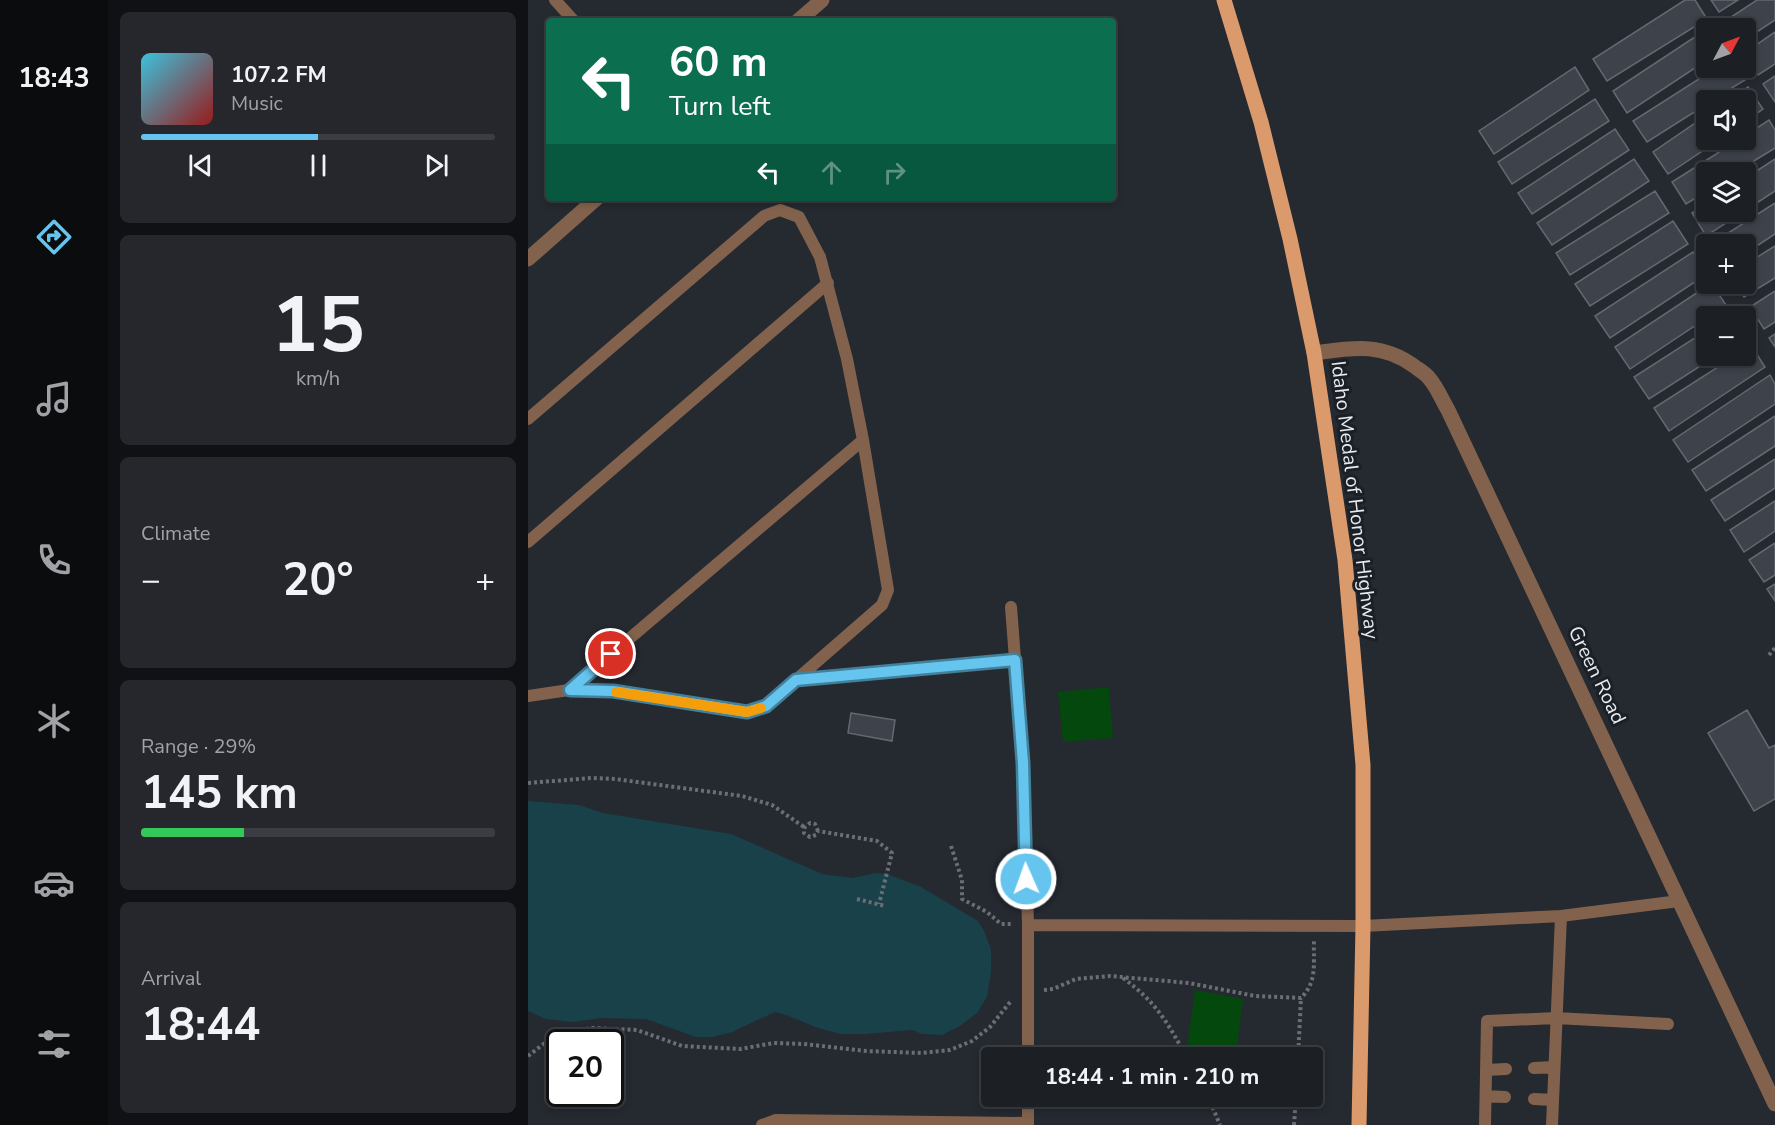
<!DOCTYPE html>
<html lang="en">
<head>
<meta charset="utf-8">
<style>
	body { margin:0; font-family:"Nunito Sans",sans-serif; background:#25272c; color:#f1f3f6; height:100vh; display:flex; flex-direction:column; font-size:22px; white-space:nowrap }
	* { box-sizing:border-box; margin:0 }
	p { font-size:20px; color:#a0a2a6 }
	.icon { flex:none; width:33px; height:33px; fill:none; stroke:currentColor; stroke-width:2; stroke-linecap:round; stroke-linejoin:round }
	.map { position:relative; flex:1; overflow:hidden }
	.details { display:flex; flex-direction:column; gap:12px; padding:12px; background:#0f1114; width:420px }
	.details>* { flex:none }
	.top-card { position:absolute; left:18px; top:18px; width:570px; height:183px; border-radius:6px; box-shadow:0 3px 9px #0003,0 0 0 2px #3a3d41; background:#0b6e4f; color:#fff; overflow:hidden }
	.needle { width:39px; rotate:49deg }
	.controls { position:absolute; left:1168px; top:18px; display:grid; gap:12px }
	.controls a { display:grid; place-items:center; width:60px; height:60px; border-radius:6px; background:#1c1f24; box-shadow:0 3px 9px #0003,0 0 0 2px #3a3d41; font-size:30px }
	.speed { position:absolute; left:18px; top:1029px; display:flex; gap:12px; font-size:30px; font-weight:700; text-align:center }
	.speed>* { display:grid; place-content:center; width:78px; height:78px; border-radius:50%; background:#1c1f24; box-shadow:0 3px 9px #0003,0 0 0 2px #3a3d41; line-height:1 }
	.speed .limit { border:3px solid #111; border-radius:9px; background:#fff; color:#111 }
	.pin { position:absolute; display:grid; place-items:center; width:51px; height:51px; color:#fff; margin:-26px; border:3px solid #fff; border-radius:50%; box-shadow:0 2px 6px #0007 }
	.me { position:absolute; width:66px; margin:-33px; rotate:358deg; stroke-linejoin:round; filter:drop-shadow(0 0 4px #0008) }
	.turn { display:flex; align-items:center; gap:21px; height:126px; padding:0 24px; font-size:27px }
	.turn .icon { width:78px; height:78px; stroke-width:2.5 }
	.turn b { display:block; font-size:42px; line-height:51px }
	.lanes { display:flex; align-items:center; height:57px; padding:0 24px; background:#0003; justify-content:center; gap:30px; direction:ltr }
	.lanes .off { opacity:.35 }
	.big { font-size:45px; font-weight:700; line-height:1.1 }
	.details .widget { flex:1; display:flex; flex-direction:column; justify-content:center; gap:9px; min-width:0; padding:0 21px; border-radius:9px; background:#25272c }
	.details .dial { align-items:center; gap:0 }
	.dial b { font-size:78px; line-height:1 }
	.song { display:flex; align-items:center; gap:18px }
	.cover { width:72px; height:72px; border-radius:9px; background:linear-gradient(135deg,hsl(190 70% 55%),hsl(0 70% 35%)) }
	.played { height:6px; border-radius:3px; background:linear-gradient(90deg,#65c5ee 50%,#3a3d41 50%) }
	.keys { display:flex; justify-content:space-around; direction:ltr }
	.heat { display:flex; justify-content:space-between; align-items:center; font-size:33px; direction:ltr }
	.charge { height:9px; border-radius:4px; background:linear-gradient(90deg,#34c759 29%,#3a3d41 0) }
	.trip { position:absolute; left:453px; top:1047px; width:342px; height:60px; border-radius:6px; background:#1c1f24; box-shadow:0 3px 9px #0003,0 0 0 2px #3a3d41; font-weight:700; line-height:60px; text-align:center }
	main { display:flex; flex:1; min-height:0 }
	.menu { display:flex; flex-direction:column; width:108px; justify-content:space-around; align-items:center; background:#0b0c0e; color:#a0a2a6 }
	.menu .icon { width:42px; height:42px }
	.menu .current { color:#65c5ee }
	.menu b { font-size:27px; color:#f1f3f6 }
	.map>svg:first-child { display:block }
	.green { fill:#05480e }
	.water { fill:#19414a }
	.building { fill:#3e424a; stroke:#646971; stroke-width:1.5 }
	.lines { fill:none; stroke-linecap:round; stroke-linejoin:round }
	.path { stroke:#6b6e75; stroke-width:4; stroke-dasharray:3 3; stroke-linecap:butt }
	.service { stroke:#82624c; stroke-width:12 }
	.minor { stroke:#82624c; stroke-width:15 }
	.primary { stroke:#db9a6b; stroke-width:15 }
	.route-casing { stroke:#42809b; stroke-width:15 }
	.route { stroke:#65c5ee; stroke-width:10 }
	.slow { stroke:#f59e0b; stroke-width:10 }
	.labels { text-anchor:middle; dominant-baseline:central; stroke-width:6; stroke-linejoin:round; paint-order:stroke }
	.street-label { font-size:20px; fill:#e7eaef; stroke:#1b1f26 }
</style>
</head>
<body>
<main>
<nav class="menu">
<b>18:43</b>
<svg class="icon current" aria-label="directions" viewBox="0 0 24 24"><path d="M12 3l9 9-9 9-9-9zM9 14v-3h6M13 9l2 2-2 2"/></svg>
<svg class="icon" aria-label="music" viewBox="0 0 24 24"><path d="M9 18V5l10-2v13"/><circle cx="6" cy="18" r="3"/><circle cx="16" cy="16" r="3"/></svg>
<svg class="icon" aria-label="phone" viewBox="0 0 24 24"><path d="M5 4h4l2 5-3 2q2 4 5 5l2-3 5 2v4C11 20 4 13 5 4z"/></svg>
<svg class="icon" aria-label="climate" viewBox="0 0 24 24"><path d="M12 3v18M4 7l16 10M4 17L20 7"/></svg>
<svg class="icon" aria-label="car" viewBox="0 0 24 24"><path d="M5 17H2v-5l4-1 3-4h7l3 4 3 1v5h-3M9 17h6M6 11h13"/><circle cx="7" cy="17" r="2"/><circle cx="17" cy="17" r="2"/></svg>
<svg class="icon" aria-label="filters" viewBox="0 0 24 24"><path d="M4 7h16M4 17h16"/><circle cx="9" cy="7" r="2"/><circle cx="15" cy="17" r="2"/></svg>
</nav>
<section class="details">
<div class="widget">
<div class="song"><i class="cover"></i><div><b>107.2 FM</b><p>Music</p></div></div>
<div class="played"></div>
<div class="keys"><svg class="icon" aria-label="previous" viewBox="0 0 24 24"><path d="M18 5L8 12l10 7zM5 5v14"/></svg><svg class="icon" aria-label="pause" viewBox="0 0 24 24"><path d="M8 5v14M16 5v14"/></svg><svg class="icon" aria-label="next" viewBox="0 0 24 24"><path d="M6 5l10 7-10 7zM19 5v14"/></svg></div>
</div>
<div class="widget dial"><b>15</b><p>km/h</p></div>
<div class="widget"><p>Climate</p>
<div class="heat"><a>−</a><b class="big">20°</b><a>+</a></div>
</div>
<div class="widget"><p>Range · 29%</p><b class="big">145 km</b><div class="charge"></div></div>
<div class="widget"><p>Arrival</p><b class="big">18:44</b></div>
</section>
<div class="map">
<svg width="1247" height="1125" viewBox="0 0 1247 1125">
	<rect width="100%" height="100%" fill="#252930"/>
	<path class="green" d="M581,687L585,738L535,742L530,692Z
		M667,990L715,999L708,1057H664L659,1048Z"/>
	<path class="water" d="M0,801L51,805L75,813L203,834L294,874L325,878L347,873L359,874L393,887L450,921L456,931L463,949V972L459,997L449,1013L432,1026L414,1035L394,1034L384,1030L337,1034H313L287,1027L261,1016L247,1012L204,1032L185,1037H168L118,1019L73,1018L45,1022L18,1019L0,1011Z"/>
	<path class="building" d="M1157,0H1167L1179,19L1079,81L1065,59Z
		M1183,0H1210L1191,12Z
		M1229,0H1247V20L1218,39V28H1201L1197,21Z
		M1179,29V60L1099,113L1085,91Z
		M1247,32V64L1230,75L1218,57V52Z
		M1047,67L1061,90L966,154L951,131Z
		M1188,68H1209L1217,80L1184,100H1179V104L1119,142L1105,121Z
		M1247,76V102L1235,84Z
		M1220,87L1235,109L1218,121V100H1201Z
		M1067,99L1081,121L984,184L970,162Z
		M1179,115V140H1191L1140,174L1125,152Z
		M1241,120L1247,130V148L1208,172H1179V191L1158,204L1144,182L1210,140H1218V135Z
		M1087,129L1101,150L1004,214L990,193Z
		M1106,159L1121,181L1024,245L1009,223Z
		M1247,159V191L1218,210V178Z
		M1127,191L1141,213L1042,275L1028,253Z
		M1247,203V234L1218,253V244H1183Z
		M1179,204V212H1215L1178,236L1164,213Z
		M1145,221L1160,244L1062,306L1047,284Z
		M1247,246V278L1216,297L1207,284H1218V264Z
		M1165,252L1179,274L1082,338L1067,316Z
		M1182,284H1184L1198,305L1102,369L1087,347Z
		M1247,291V322L1236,329L1222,307Z
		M1179,330V356H1188L1121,399L1106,377Z
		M1247,334V347L1241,338Z
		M1223,345L1237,367L1141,431L1126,408L1207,356H1218V348Z
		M1242,375L1247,384V404L1160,462L1145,440Z
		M1247,416V446L1178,491L1164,470Z
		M1247,459V488L1197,521L1183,500Z
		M1247,501V531L1216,552L1202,530Z
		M1247,543V575L1236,582L1221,560Z
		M1247,584V601L1239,589Z
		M1219,710L1241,748L1247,745V799L1226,811L1180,733Z
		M323,713L367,720L364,741L320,733Z"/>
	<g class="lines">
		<path class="path" d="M1241,655L1247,648
			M0,783L64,778L87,779L214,796L244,805L276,827
			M290,831L287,824L282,823L276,828V833L282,837L288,835L290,831L349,841L364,853L351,904
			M423,846L434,880V899L459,912L473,924H485
			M329,899L357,906
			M595,978C628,1002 640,1023 659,1058
			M516,990L525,989L548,979L582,976L661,983L727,996L773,998C790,981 785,963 786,941
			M0,1056L31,1032L65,1028L109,1030L154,1046L212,1049L246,1043L276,1044L338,1051L394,1053L422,1050L444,1041L462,1027L483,1001
			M770,1058L773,998
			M680,1096L692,1125
			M766,1125L768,1096"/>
		<path class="service" d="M27,0L46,21
			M0,419L236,216L252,210L271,217L292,257L319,359L335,440L360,590L354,605L238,706L219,712L85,691L41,690L0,696
			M0,542L300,283
			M483,607L495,763L500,925L835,926L1033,916L1151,901
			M268,680L487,660
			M41,690L335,440
			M500,925V1058
			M1006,1068L1026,1067
			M958,1070L978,1069
			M958,1096L977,1097
			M1006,1099L1025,1100
			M234,1125L248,1120L500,1123
			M500,1125V1096
			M957,1125L959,1021L1028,1018L1140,1024
			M1024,1125L1033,916"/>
		<path class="minor" d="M270,21L294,0
			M0,259L69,198
			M786,353C824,348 853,342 886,366C891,370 897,373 901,378C909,387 914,400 920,410L1247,1104"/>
		<path class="primary" d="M696,0L733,122L762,239L786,353L817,560L835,765V926L831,1125"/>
	</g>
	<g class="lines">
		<defs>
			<path id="route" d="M83,654L42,690L85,691L219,712L238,706L268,680L487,660L495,763L498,879"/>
		</defs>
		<use href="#route" class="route-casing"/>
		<use href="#route" class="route"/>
		<path class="slow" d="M88,692L219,712L233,708"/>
	</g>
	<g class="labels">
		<g class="street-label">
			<text transform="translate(827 500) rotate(83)">Idaho Medal of Honor Highway</text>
			<text transform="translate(1069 675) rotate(64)">Green Road</text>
		</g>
	</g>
</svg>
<div class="controls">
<a><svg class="needle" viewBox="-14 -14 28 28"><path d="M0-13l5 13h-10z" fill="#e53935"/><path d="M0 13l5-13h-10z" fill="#a0a2a6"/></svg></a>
<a><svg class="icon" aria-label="sound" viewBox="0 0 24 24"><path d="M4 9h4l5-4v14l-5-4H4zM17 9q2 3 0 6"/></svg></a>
<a><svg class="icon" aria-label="layers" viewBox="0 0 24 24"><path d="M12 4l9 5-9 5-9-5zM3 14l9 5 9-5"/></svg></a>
<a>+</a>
<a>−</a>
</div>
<div class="speed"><div class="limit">20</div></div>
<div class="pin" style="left:83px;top:654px;background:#d93025"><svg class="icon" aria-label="arrive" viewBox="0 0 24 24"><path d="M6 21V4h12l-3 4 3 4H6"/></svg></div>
<svg class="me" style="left:498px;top:879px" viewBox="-20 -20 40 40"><circle r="17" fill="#65c5ee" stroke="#fff" stroke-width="3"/><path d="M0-11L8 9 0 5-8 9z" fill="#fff"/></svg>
<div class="trip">18:44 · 1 min · 210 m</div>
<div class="top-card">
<div class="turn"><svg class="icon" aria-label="left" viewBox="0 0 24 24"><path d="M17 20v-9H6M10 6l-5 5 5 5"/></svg><div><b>60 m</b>Turn left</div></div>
<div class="lanes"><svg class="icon" aria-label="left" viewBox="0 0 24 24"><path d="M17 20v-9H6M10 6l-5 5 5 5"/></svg><svg class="icon off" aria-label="ahead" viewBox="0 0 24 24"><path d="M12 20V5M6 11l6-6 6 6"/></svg><svg class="icon off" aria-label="right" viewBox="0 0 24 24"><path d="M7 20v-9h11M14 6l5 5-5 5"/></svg></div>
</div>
</div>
</main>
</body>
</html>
